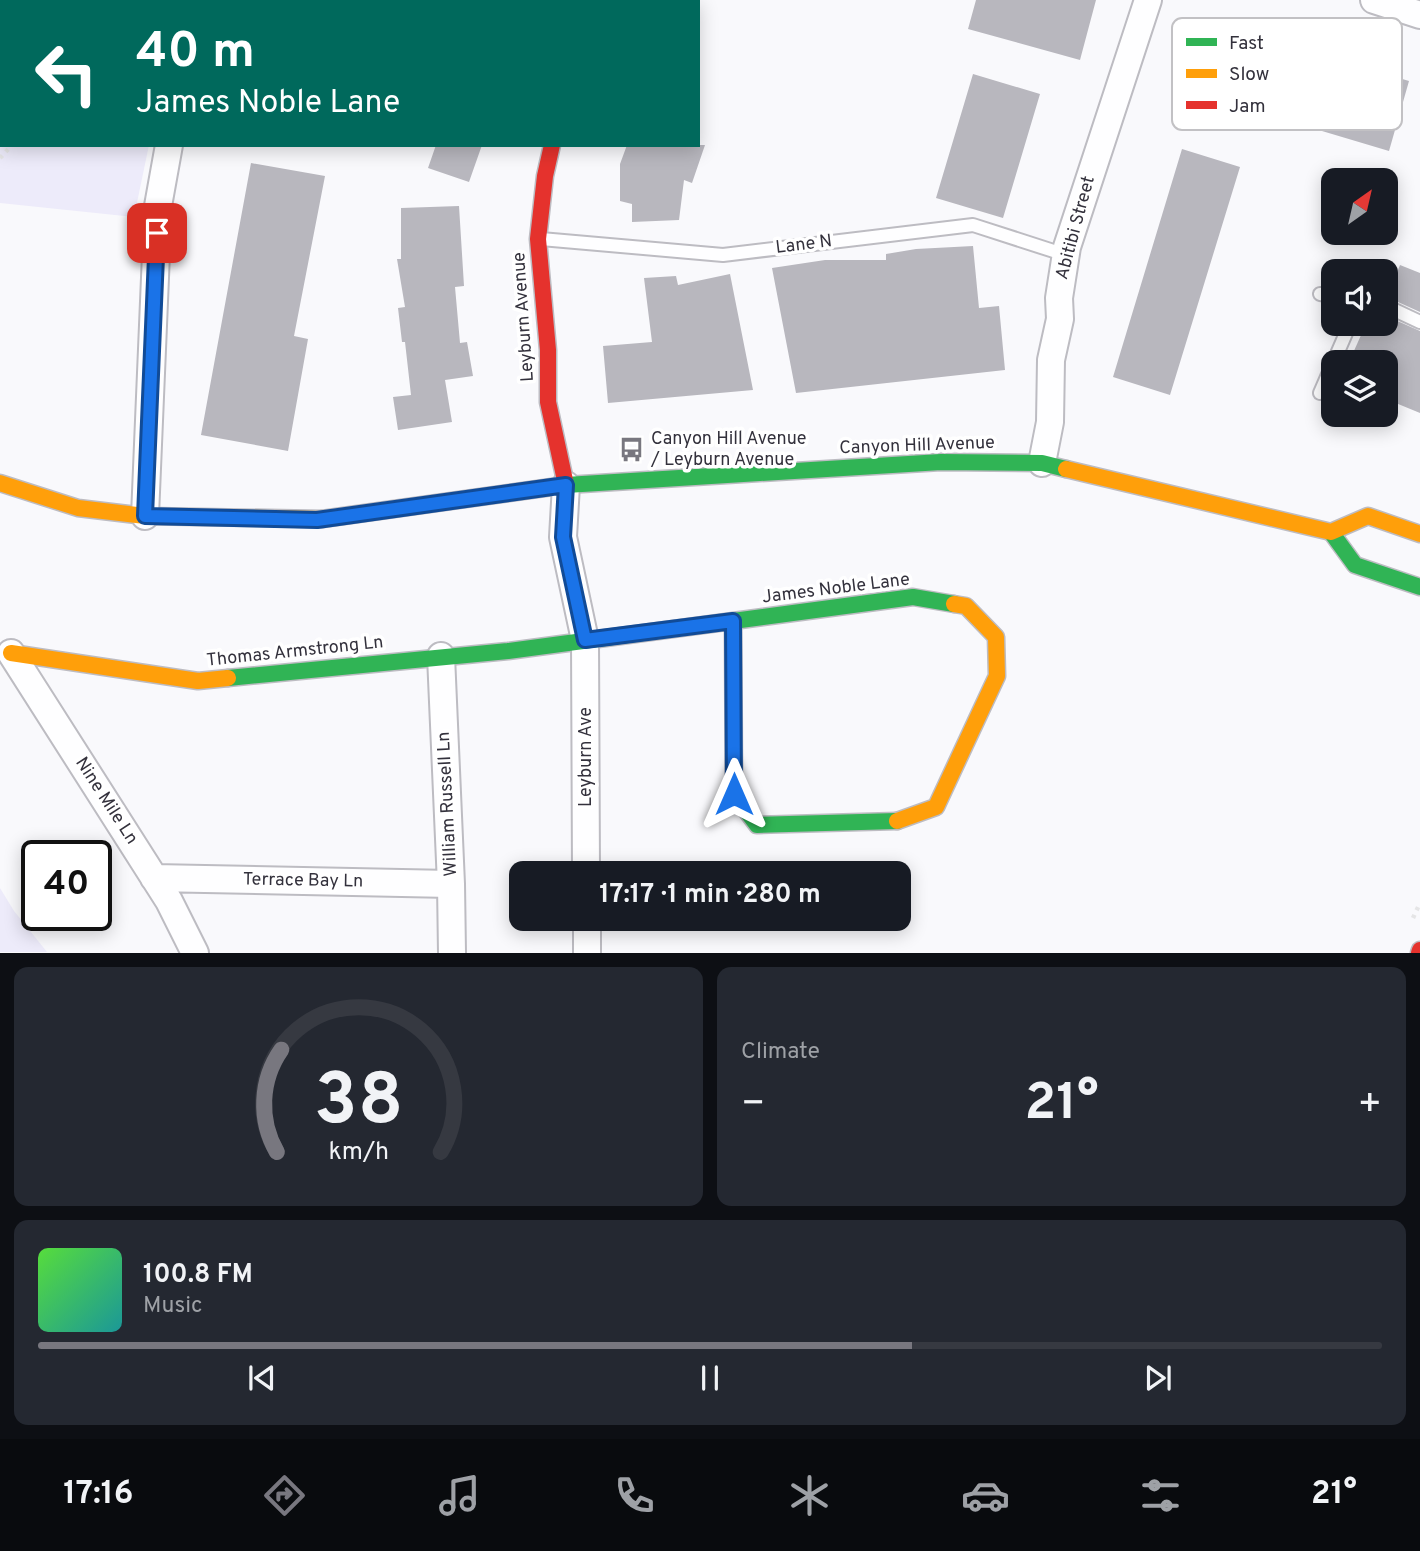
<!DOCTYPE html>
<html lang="en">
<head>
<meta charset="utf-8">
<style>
	body { margin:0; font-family:Overpass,sans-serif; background:#242831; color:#f1f3f6; height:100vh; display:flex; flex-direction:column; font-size:26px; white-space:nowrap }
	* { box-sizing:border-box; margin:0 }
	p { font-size:23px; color:#9ea1a6 }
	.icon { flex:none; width:38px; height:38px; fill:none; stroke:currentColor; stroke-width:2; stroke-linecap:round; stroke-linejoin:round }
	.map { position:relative; height:953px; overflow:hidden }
	.details { display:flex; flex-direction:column; gap:14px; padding:14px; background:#0d0f14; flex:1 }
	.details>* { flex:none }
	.guide { position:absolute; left:0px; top:0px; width:700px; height:147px; box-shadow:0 4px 18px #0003; background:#00695c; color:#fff; overflow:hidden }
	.needle { width:46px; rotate:34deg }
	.controls { position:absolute; left:1321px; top:168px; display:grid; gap:14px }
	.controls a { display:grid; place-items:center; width:77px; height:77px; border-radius:14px; background:#171b24; box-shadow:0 4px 18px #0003; font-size:35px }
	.speed { position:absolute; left:21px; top:840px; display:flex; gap:14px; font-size:35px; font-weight:700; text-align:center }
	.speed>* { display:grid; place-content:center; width:91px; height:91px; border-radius:50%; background:#171b24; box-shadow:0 4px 18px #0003; line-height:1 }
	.speed .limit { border:4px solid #111; border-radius:10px; background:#fff; color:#111 }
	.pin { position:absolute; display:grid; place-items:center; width:60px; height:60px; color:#fff; margin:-30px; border-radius:14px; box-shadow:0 4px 10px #0006 }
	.me { position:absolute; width:77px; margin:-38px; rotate:0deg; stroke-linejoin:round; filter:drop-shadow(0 0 5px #0008) }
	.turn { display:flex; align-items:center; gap:24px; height:147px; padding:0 21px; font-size:32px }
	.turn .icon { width:91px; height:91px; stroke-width:2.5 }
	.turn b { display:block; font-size:49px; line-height:60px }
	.big { font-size:52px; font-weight:700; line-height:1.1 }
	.details .tile { flex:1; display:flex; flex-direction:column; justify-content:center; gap:10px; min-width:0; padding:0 24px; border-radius:14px; background:#242831 }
	.details .dial { align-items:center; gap:0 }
	.dial svg { height:182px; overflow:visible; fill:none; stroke:#363941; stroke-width:7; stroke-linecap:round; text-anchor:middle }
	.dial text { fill:#f1f3f6; stroke:none }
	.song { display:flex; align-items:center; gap:21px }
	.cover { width:84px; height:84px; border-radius:10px; background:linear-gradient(135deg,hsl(110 70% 55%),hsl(180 70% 35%)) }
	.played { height:7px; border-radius:4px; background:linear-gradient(90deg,#78777f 65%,#363941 65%) }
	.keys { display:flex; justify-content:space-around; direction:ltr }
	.heat { display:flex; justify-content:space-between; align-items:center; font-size:38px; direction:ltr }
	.details .tiles { flex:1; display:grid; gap:14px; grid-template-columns:1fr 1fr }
	.tile:last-child { grid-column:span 2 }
	.trip { position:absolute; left:509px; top:861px; width:402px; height:70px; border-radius:14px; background:#171b24; box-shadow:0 4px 18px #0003; font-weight:700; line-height:70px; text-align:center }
	.dock { display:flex; height:112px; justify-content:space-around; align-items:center; background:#090b0e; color:#9ea1a6 }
	.dock .icon { width:49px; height:49px }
	.dock .active { color:#78777f }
	.dock b { font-size:32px; color:#f1f3f6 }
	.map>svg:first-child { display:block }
	.green { fill:#edebfa }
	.building { fill:#b8b7be }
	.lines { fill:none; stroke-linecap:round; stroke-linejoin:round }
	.lane-casing { stroke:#bdbcc2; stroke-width:16 }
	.street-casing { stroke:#bdbcc2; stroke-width:30 }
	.fast-casing { stroke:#bdbcc2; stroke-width:19 }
	.slow-casing { stroke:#bdbcc2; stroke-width:19 }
	.jam-casing { stroke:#bdbcc2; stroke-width:19 }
	.path { stroke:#e5e5e6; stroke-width:4.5; stroke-dasharray:3.5 5; stroke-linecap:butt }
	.lane { stroke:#fefeff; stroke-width:12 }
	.street { stroke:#fefeff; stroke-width:26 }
	.fast { stroke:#30b455; stroke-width:16 }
	.slow { stroke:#ff9f0a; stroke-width:16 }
	.jam { stroke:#e5322d; stroke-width:16 }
	.route-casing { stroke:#114b97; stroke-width:18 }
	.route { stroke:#1a73e8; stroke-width:12 }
	.labels { text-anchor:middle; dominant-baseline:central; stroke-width:7; stroke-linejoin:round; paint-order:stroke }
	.street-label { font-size:18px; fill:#33313c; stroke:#fff }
	.poi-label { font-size:18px; fill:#33313c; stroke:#fff; text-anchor:start }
	.key { fill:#fff; stroke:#c2c1c4; stroke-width:2 }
	.key-label { font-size:19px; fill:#33313c }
</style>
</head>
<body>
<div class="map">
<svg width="1420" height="953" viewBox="0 0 1420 953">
	<rect width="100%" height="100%" fill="#f9f9fc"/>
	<path class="green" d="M0,0H179L2,2V145H149L134,217L0,203Z
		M0,888L14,911L47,952H0Z"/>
	<path class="building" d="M976,0H1096L1080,60L968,29Z
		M1202,19L1409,81L1389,151L1181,89Z
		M973,74L1040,94L1003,218L936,198Z
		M436,145H482L469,182L428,168Z
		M627,145H705L692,183L684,180L679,220L632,222V204L620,201V164Z
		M1182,149L1240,167L1170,395L1113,377Z
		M251,163L325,176L294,336L308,339L288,451L201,435Z
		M459,206L464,286L455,287L460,343L467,342L473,376L445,380L452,422L398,430L393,397L411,395L405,342H402L398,308L405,307L397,259H401V208Z
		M973,246L979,308L999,306L1005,370L796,393L772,268L825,260H886V254L916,249Z
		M1400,265L1420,273V312L1387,297Z
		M730,274L753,390L608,403L603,346L652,342L644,278L676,276L678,285Z
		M1386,316L1420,331V413L1386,399V362H1349L1366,324H1386Z"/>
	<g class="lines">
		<defs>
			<path id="lane" d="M541,239L723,255L973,225L1066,255
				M1320,294L1334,296
				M1386,306L1420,322
				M1320,393L1350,324"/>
			<path id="street" d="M417,0L424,2
				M1374,0L1420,15
				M208,2L209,0
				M1042,463L1050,422L1051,360L1060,319L1059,298L1067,247L1148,0
				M566,485L563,537L585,640L586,873
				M145,516L158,206L169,145
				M11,653L169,901L195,953
				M441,656L451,884L452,953
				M154,878L451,884
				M587,919V953"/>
			<path id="fast" d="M322,519L566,485L941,462L1042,463L1066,469
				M1331,532L1355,565L1420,587
				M733,621L734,794L757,825L897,821
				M228,678L508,651L913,597L954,604"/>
			<path id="slow" d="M1066,469L1331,532L1368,516L1420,534
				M0,483L78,508L145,516L322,519
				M11,653L198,681L228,678
				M897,821L936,807L997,676L996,637L966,606L954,604"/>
			<path id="jam" d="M592,0V2
				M552,145L545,176L538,239L548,350V402L566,485
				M1419,953L1420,950"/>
		</defs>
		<use href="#lane" class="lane-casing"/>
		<use href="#street" class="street-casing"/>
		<use href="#fast" class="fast-casing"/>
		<use href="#slow" class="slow-casing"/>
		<use href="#jam" class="jam-casing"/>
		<path class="path" d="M37,0L38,2
			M0,158L12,145
			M1413,918L1420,903"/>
		<use href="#lane" class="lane"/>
		<use href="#street" class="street"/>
		<use href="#fast" class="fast"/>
		<use href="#slow" class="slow"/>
		<use href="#jam" class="jam"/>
	</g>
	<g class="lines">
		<defs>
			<path id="route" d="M157,233L145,516L317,520L566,485L563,537L585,640L733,621L734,794"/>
		</defs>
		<use href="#route" class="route-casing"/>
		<use href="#route" class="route"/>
	</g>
	<defs>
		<symbol id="bus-bare" viewBox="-9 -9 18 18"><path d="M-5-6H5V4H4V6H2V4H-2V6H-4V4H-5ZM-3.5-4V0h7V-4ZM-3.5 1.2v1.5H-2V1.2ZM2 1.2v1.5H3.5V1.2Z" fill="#78777f" stroke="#fff" stroke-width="2.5" paint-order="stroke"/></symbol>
	</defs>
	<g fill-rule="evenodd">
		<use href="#bus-bare" x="614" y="432" width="35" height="35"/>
	</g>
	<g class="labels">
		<g class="street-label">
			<text transform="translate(1076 228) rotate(-75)">Abitibi Street</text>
			<text transform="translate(804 245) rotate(-7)">Lane N</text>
			<text transform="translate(524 317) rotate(-94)">Leyburn Avenue</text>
			<text transform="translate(917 446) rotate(-2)">Canyon Hill Avenue</text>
			<text transform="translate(836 589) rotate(-7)">James Noble Lane</text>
			<text transform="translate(295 652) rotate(-6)">Thomas Armstrong Ln</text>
			<text transform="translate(586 757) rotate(-90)">Leyburn Ave</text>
			<text transform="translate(106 801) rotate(57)">Nine Mile Ln</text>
			<text transform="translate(448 804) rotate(-93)">William Russell Ln</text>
			<text transform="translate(303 881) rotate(1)">Terrace Bay Ln</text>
		</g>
		<g class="poi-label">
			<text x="651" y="439">Canyon Hill Avenue<tspan x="651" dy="21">/ Leyburn Avenue</tspan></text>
		</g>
	</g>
	<rect x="1172" y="18" width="230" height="112" rx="10" class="key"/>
	<rect x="1186" y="38" width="31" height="8" fill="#30b455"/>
	<rect x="1186" y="69" width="31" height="9" fill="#ff9f0a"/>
	<rect x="1186" y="101" width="31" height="8" fill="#e5322d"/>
	<g class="key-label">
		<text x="1229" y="49">Fast</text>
		<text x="1229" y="80">Slow</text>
		<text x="1229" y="112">Jam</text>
	</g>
</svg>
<div class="controls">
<a><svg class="needle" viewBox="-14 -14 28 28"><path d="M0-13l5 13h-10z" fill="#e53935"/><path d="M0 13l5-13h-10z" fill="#9ea1a6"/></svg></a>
<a><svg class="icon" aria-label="sound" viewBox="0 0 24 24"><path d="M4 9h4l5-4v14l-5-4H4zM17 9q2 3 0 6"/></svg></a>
<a><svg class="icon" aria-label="layers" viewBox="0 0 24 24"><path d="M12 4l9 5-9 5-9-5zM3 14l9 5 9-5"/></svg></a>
</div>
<div class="speed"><div class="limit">40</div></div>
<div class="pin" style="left:157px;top:233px;background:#d93025"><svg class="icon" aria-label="arrive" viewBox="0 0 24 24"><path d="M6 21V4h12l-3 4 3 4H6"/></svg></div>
<svg class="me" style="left:734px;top:794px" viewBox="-20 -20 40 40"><path d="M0-17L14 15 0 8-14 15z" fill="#1a73e8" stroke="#fff" stroke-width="4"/></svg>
<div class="trip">17:17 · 1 min · 280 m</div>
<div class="guide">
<div class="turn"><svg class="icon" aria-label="left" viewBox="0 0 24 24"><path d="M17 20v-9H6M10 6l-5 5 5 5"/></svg><div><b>40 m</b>James Noble Lane</div></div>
</div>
</div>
<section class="details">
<div class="tiles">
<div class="tile dial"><svg viewBox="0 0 100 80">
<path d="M14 69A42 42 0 1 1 86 69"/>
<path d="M14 69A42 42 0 0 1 16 24" stroke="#78777f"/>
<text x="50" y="56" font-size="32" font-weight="700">38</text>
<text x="50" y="72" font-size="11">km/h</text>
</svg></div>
<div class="tile"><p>Climate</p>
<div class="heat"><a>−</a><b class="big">21°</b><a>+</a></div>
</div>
<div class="tile">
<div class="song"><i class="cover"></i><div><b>100.8 FM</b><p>Music</p></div></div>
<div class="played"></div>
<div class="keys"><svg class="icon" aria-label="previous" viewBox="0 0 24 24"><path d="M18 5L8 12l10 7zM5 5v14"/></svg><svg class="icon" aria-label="pause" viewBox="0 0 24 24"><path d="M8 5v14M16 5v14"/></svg><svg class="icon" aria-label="next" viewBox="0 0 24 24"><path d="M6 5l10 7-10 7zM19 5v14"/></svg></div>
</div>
</div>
</section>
<nav class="dock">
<b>17:16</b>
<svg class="icon active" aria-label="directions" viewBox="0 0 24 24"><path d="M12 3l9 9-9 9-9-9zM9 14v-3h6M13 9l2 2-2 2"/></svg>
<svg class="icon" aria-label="music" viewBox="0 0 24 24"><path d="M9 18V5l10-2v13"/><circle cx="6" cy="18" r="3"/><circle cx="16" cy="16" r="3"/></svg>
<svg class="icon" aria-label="phone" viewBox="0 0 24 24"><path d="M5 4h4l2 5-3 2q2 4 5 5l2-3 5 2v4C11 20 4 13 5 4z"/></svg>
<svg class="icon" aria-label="climate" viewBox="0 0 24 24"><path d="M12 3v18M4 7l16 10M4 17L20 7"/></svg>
<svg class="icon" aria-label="car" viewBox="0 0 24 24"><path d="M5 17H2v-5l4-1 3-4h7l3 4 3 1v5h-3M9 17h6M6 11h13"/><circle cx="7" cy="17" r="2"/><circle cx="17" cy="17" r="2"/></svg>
<svg class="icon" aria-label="filters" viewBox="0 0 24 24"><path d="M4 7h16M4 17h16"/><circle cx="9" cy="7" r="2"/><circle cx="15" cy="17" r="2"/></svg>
<b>21°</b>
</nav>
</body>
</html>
